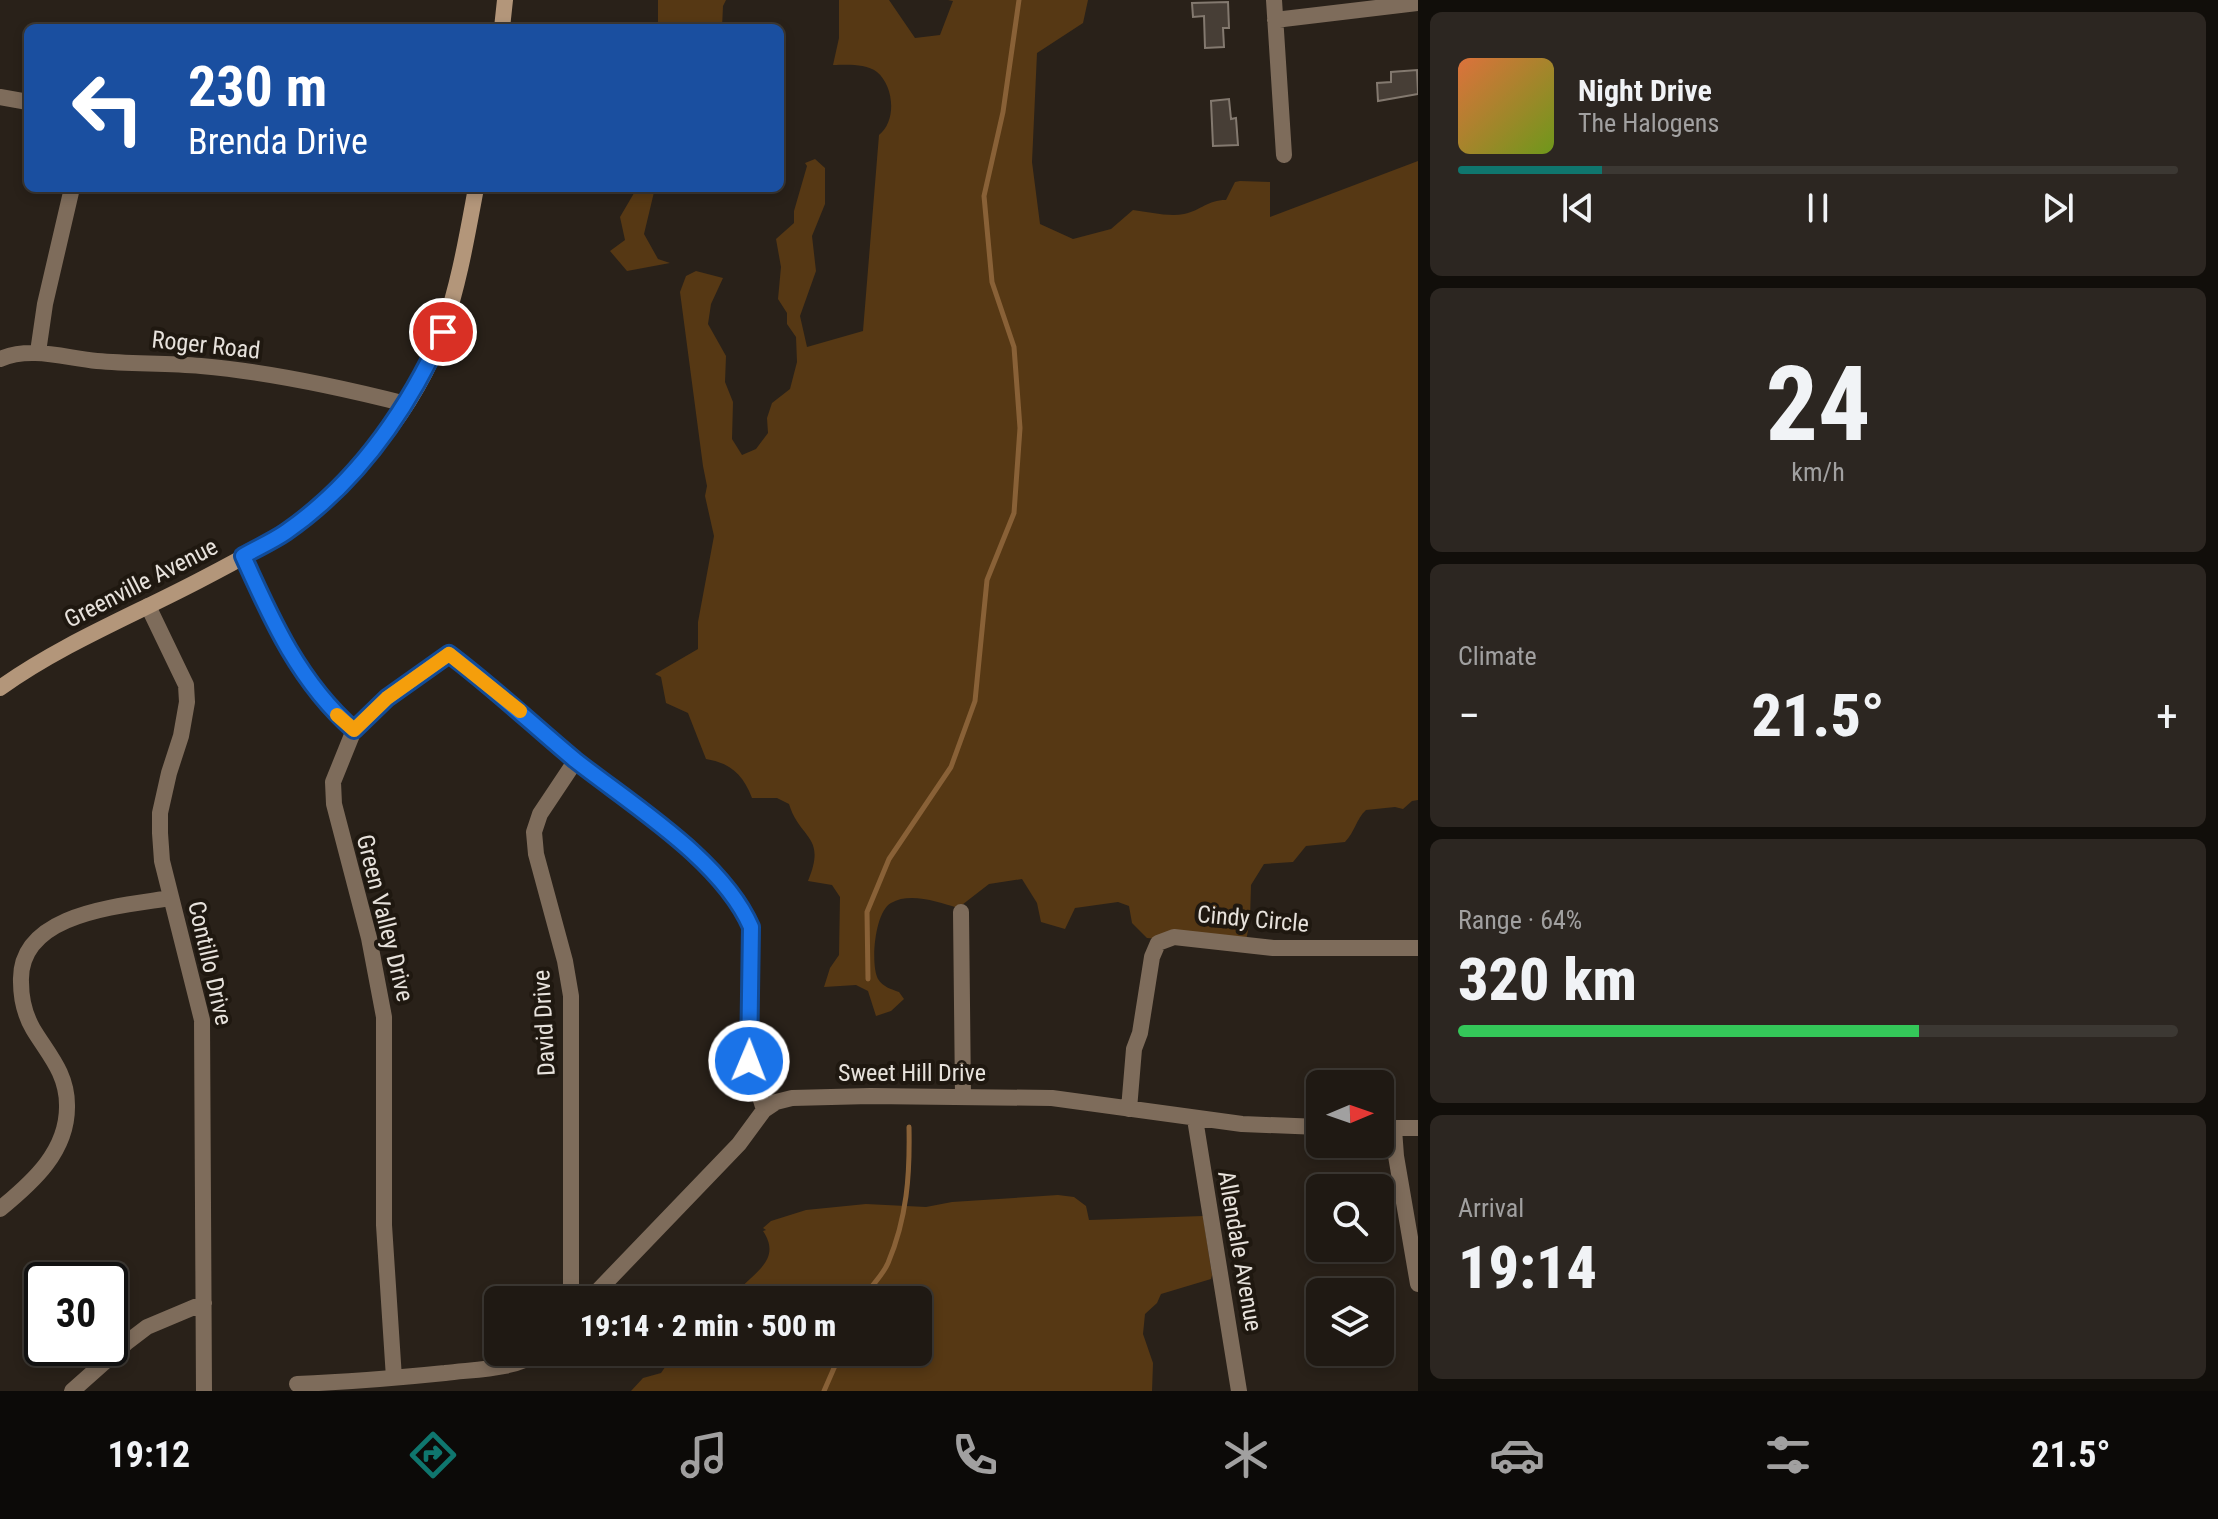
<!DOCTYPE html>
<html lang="en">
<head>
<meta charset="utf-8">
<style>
	body { margin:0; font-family:"Roboto Condensed",sans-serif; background:#2c2621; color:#f1f3f6; height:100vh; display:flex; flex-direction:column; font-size:30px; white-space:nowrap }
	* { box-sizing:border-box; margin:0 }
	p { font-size:26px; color:#a1a0a0 }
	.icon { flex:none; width:44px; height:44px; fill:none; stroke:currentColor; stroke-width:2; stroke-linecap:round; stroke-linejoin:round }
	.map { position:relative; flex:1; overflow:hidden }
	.side { display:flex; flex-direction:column; gap:12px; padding:12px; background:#110e0a; width:800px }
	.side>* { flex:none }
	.banner { position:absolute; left:24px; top:24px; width:760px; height:168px; border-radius:12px; box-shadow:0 4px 12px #0003,0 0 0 2px #3c3833; background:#1a4fa0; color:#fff; overflow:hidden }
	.needle { width:52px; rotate:88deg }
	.fabs { position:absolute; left:1306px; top:1070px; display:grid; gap:16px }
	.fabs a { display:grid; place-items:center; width:88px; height:88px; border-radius:12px; background:#1f1913; box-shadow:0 4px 12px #0003,0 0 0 2px #3c3833; font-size:40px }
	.speed { position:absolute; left:24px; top:1262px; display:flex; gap:16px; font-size:40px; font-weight:700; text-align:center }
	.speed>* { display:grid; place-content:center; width:104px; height:104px; border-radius:50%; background:#1f1913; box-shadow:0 4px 12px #0003,0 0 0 2px #3c3833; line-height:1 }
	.speed .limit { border:4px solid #111; border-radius:12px; background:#fff; color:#111 }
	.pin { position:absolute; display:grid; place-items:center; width:68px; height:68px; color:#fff; margin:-34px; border:4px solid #fff; border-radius:50%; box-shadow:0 2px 8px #0007 }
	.me { position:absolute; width:88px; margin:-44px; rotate:1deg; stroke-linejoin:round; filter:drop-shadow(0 0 6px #0008) }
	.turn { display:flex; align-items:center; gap:28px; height:168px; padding:0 32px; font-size:36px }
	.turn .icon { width:104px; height:104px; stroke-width:2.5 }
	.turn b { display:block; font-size:56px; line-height:68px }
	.big { font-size:60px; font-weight:800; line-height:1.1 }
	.side .tile { flex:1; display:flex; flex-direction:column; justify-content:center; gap:12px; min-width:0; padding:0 28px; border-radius:12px; background:#2c2621 }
	.side .dial { align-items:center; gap:0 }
	.dial b { font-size:104px; line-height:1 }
	.song { display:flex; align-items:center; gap:24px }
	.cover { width:96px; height:96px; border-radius:12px; background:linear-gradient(135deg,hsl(20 70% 55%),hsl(80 70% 35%)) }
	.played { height:8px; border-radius:4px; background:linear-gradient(90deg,#0f766e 20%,#3c3833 20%) }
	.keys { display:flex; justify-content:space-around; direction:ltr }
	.heat { display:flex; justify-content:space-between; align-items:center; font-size:44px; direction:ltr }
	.charge { height:12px; border-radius:6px; background:linear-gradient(90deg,#34c759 64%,#3c3833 0) }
	.trip { position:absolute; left:484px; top:1286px; width:448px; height:80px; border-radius:12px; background:#1f1913; box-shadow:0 4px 12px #0003,0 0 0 2px #3c3833; font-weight:800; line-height:80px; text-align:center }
	.dock { display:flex; height:128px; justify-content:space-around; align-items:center; background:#0c0a08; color:#a1a0a0 }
	.dock .icon { width:56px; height:56px }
	.dock .current { color:#0f766e }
	.dock b { font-size:36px; color:#f1f3f6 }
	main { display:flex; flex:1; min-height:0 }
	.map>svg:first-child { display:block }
	.green { fill:#563814 }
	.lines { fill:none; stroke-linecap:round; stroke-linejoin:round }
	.stream { stroke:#896137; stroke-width:5 }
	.building { fill:#473e36; stroke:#83796f; stroke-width:2 }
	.street { stroke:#7e6c5b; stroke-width:16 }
	.secondary { stroke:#b3967a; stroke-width:16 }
	.route-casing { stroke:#114b97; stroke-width:20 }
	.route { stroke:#1a73e8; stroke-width:14 }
	.slow { stroke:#f59e0b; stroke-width:14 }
	.labels { text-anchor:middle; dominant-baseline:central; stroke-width:8; stroke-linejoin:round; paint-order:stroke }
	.street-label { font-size:24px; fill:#e7e2dc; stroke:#1f1810 }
</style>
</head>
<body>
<main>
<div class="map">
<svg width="1418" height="1391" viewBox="0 0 1418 1391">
	<rect width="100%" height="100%" fill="#292119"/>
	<path class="green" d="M658,0H726L723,6L722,28H658Z
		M839,0H889L915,38L940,35L953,1L948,0H1088L1083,23L1037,53L1032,162L1040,224L1073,239L1111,229L1133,210C1149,212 1169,217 1184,214C1202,210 1207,200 1226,200L1235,182L1240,181L1270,182V217L1418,161V800L1412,801L1403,809L1395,807L1366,810C1356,819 1355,832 1345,842L1306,846L1293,862L1264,864L1251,885L1250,920L1245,946L1147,938L1132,923L1129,906L1118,902L1075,908L1065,929L1041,922L1037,903L1022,879L989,884L958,908C938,902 910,892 891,903C875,911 870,964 878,979C883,987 891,989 899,992L904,999L891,1011L876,1016L868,991L856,985L824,987L830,968L839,955L840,897L832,885L808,881C827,835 800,840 789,804L777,798H752C743,774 730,763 706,759L688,713L666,703L661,677L655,674L698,649V622L714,536L705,496L707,486L703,466L680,292L686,276L696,271L723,278L711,304L708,324L726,356L725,382L733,402L732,439L742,455L756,449L768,433L767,418L772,403L790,389L797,362L796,337L787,324V313L778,299L781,267L776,239L794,223V211L807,166L805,163L815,159L825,168V204L812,236L816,271L800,316L807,347L863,331L879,135C897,121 894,86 877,72C865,63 846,65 833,65L839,38Z
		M637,188H655L644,234L658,259L670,263L627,271L610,251L625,240L620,217Z
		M1058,1195L1074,1197L1086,1206L1089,1220L1203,1216L1212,1275L1211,1279L1161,1294L1157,1303L1145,1314L1143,1334L1153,1363L1152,1391H631L643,1378L661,1373L672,1357L682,1352H918V1300H732C745,1275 785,1264 763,1231L766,1230L763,1228L771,1221L806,1210L866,1204L926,1207L952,1202Z"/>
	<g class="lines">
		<path class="stream" d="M868,979L867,912L889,859L951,767L975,701L987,580L1014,513L1020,428L1014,347L992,282L984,196L1003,112L1019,0
			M863,1300C869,1287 882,1277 888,1263C907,1218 910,1175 909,1127
			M824,1391L841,1352"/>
	</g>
	<path class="building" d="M1228,2L1229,28H1223L1224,47L1205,48L1204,16L1193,17L1192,3Z
		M1417,70L1418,94L1378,101L1377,83L1391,82V72Z
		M1229,99L1231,119L1236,118L1238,145L1213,146L1211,101Z"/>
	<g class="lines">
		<path class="street" d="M1274,0L1284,155
			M1275,20L1418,3
			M0,97L28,102
			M38,352L45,304L72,188
			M0,359C31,346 65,358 97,361C131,364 166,363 201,366C270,372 339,387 406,404
			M243,556C273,621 300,683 354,730L333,782L334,804L369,938L384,1017V1225L394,1378
			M148,606L186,685L187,702L181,736L169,773L160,813V833L162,861L202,1020L204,1391
			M354,730L387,698L449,654C493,688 533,725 575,760C631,805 723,860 751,927L749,1061L764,1110
			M961,912L963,1096
			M1129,1109L1134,1049L1140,1033L1152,957L1158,943L1174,937L1273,948H1418
			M1195,1119L1239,1391
			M1380,1128H1418
			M1394,1129L1396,1156L1418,1284
			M0,1209C33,1182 68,1151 67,1105C67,1073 48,1054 33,1029C25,1015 21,997 21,982C18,912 122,906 171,898
			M571,1300V996L565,961L536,854L534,832L540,814L576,760
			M589,1300L739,1144L764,1110L776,1102L792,1098L870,1096L1052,1098L1242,1124L1320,1127
			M297,1384C347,1382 396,1378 445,1373C477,1369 513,1370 540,1352
			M72,1391L126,1343L147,1327L204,1303"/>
		<path class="secondary" d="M502,28L505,0
			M0,688C63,643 136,614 204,578C231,564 258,550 284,533C349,491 418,405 443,330C459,284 467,236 476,188"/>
	</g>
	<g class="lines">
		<defs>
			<path id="route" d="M443,332C407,411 358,482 286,532C273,541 257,548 243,556C272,621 300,683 354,730L387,698L449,654C493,687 533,725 575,760C632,805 722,860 751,927L749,1061"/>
		</defs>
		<use href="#route" class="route-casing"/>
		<use href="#route" class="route"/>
		<path class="slow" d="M337,715L354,730L387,698L449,654L520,711"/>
	</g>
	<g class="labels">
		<g class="street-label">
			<text transform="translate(206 345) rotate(6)">Roger Road</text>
			<text transform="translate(141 583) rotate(-27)">Greenville Avenue</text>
			<text transform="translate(385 918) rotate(76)">Green Valley Drive</text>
			<text transform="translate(1253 919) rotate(5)">Cindy Circle</text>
			<text transform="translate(210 963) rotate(77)">Contillo Drive</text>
			<text transform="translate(544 1023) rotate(-93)">David Drive</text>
			<text x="912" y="1073">Sweet Hill Drive</text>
			<text transform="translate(1240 1251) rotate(80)">Allendale Avenue</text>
		</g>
	</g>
</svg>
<div class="fabs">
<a><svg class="needle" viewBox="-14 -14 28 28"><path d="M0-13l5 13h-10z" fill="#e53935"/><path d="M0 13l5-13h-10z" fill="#a1a0a0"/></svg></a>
<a><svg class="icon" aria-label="search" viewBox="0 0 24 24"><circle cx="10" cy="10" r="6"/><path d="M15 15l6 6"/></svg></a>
<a><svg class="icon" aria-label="layers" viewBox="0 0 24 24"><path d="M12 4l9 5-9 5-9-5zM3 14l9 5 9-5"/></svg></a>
</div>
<div class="speed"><div class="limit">30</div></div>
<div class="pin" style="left:443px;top:332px;background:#d93025"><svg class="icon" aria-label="arrive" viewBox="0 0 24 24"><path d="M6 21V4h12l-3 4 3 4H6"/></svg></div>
<svg class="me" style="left:749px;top:1061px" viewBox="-20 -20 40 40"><circle r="17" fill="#1a73e8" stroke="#fff" stroke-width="3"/><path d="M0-11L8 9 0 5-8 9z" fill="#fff"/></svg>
<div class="trip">19:14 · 2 min · 500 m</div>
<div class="banner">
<div class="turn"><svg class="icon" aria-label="left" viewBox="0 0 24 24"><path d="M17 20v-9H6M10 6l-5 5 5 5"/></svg><div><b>230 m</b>Brenda Drive</div></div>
</div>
</div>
<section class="side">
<div class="tile">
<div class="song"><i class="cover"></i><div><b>Night Drive</b><p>The Halogens</p></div></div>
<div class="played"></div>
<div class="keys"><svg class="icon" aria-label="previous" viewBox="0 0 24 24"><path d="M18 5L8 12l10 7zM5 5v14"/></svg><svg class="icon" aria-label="pause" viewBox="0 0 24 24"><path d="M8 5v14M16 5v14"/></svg><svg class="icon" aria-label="next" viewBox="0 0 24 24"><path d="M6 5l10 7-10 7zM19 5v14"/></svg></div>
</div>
<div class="tile dial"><b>24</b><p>km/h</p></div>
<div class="tile"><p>Climate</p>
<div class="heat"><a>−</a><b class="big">21.5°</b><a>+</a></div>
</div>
<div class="tile"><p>Range · 64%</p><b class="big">320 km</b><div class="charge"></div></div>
<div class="tile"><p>Arrival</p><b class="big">19:14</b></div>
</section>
</main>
<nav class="dock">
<b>19:12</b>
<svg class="icon current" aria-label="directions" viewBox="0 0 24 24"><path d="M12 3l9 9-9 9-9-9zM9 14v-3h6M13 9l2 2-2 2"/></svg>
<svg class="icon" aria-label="music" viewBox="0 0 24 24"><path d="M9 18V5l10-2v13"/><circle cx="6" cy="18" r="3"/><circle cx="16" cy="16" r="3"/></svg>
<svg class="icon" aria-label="phone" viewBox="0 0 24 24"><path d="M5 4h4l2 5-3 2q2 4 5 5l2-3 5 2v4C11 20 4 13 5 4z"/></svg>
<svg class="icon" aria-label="climate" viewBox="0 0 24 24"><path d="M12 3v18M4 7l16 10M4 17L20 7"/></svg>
<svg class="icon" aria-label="car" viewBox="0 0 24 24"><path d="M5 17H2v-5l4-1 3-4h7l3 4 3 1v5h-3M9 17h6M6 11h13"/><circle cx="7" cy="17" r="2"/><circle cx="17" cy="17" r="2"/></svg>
<svg class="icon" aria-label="filters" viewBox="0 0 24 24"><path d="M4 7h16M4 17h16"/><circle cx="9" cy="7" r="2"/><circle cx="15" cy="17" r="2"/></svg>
<b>21.5°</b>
</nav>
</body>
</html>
